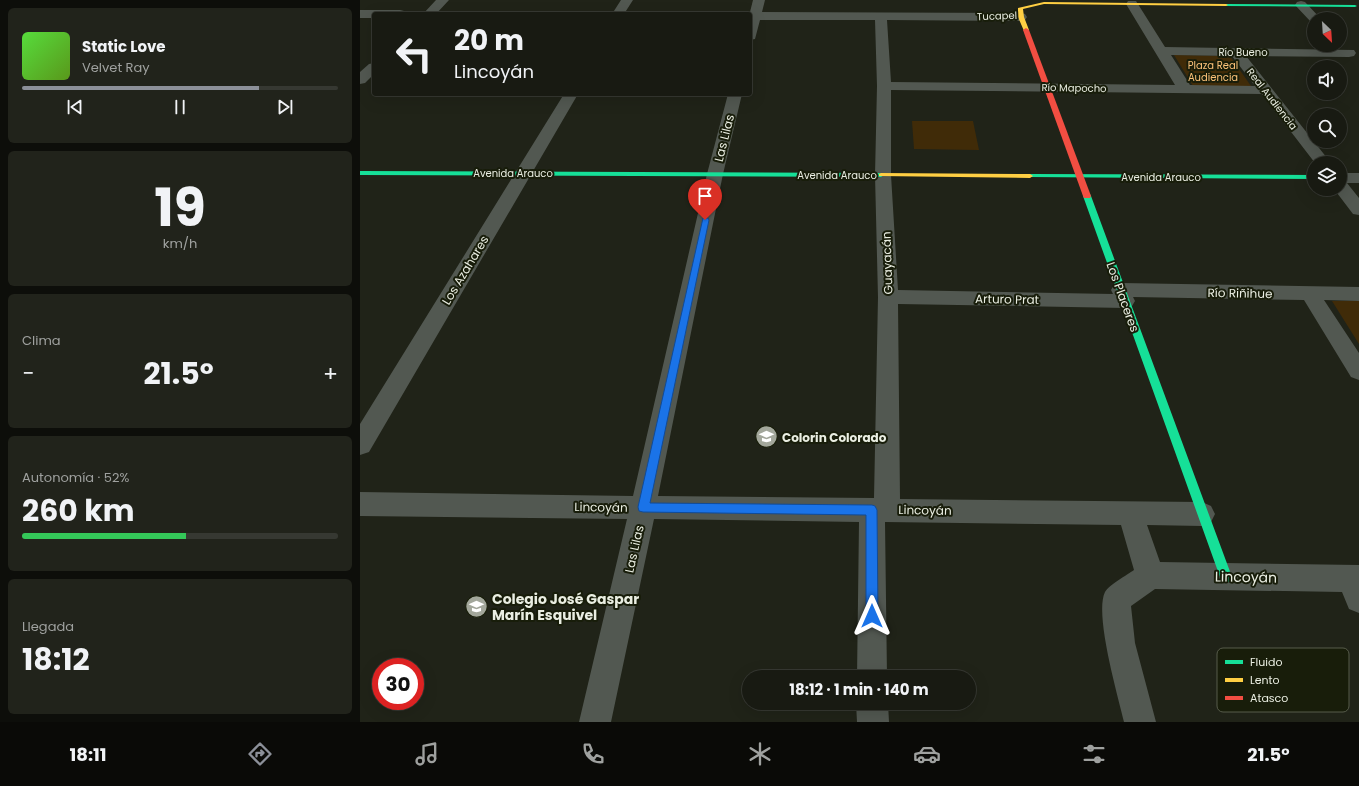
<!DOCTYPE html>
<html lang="es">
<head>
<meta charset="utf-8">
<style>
	body { margin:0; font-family:Poppins,sans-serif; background:#21231b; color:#f1f3f6; height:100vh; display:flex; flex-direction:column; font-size:15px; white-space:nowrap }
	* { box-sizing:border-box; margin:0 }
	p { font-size:13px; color:#9fa19f }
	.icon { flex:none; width:22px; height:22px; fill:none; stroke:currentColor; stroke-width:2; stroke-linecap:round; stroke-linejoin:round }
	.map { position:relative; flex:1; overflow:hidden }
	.sheet { display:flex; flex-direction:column; gap:8px; padding:8px; background:#0d0e0a; width:360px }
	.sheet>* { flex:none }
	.hud { position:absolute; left:12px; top:12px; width:380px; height:84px; border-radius:4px; box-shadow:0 4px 16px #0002,0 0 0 1px #363832; background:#181a12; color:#f1f3f6; overflow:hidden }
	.needle { width:26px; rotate:155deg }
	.controls { position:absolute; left:947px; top:12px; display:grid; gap:8px }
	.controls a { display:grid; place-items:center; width:40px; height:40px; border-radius:50%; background:#181a12; box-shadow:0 4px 16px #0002,0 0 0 1px #363832; font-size:20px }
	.speed { position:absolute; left:12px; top:658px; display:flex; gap:8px; font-size:20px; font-weight:700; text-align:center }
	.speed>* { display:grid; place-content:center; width:52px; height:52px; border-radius:50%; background:#181a12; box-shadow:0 4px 16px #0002,0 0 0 1px #363832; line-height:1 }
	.speed .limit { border:6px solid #d22; background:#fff; color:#111 }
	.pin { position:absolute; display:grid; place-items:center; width:34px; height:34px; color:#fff; margin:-41px -17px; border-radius:50% 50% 50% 0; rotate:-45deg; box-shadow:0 0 4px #0007 }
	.pin .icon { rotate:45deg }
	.me { position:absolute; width:44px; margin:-22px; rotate:0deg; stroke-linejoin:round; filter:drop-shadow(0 0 3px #0008) }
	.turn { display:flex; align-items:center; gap:14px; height:84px; padding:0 16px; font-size:18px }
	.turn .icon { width:52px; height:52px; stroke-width:2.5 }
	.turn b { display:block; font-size:28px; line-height:34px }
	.big { font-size:30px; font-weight:700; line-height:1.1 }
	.sheet .widget { flex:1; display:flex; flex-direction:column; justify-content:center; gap:6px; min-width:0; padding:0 14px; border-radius:6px; background:#21231b }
	.sheet .dial { align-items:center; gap:0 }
	.dial b { font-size:52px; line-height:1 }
	.song { display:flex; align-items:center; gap:12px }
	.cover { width:48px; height:48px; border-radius:6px; background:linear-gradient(135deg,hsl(110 70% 55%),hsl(90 70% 35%)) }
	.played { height:4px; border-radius:2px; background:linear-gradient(90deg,#8c9099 75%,#363832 75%) }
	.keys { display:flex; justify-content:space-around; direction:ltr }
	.heat { display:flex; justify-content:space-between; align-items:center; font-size:22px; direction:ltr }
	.charge { height:6px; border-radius:3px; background:linear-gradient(90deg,#34c759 52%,#363832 0) }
	.trip { position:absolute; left:382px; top:670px; width:234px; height:40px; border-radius:20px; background:#181a12; box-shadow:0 4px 16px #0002,0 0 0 1px #363832; font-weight:700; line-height:40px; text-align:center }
	.tab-bar { display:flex; height:64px; justify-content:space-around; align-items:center; background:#0a0a07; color:#9fa19f }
	.tab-bar .icon { width:28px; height:28px }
	.tab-bar .selected { color:#8c9099 }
	.tab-bar b { font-size:18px; color:#f1f3f6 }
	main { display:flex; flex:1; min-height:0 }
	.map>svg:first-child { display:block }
	.green { fill:#402b08 }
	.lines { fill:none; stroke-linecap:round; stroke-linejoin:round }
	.street { fill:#525851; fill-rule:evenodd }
	.fast { fill:#16e098; fill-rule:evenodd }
	.slow { fill:#ffcf43; fill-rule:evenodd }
	.jam { fill:#f24e42; fill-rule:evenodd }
	.route { fill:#1a73e8; stroke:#114b97 }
	.labels { text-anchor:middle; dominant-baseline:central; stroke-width:4; stroke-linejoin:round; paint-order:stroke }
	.far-street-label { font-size:10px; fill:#eaeee2; stroke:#181d0a }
	.far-park-label { font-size:10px; fill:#fbc178; stroke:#181d0a }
	.street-label { font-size:12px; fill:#eaeee2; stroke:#181d0a }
	.poi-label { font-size:12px; font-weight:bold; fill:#eaeee2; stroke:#181d0a; text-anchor:start }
	.near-street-label { font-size:14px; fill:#eaeee2; stroke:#181d0a }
	.near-poi-label { font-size:14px; font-weight:bold; fill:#eaeee2; stroke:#181d0a; text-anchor:start }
	.key { fill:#181d0a; stroke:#575c4b; stroke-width:1 }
	.key-label { font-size:11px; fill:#eaeee2 }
</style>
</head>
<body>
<main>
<section class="sheet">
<div class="widget">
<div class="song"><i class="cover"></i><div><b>Static Love</b><p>Velvet Ray</p></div></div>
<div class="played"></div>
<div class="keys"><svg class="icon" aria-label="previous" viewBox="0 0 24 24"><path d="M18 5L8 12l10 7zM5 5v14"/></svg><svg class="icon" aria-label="pause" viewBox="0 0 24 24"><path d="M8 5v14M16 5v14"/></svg><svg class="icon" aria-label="next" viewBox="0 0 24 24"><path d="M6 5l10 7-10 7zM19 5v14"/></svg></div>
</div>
<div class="widget dial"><b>19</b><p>km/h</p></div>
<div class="widget"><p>Clima</p>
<div class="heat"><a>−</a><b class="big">21.5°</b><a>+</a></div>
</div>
<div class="widget"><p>Autonomía · 52%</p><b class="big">260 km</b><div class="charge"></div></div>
<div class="widget"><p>Llegada</p><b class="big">18:12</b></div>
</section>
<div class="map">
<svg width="999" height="722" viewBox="0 0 999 722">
	<rect width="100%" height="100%" fill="#202318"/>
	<path class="green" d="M814,55L870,56L891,86H833Z
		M552,121H613L619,150L554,149Z
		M972,301H999V344Z"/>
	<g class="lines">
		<path class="street" d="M76,0H89L76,14H63Z
			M261,0H273L264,14H252Z
			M393,0H405L402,12L661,13L665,14L667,17L665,20L661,21L527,20L531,82L815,85L766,4L768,1H776L805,47L994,50L996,53L994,56L989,57L886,56L971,163H955L902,94L531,90V175L538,290L753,294L751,290L754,285L761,283L999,287V301L964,300L999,353V380L991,377L944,300L773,297L775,301L772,306L765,308L538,304L540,499L842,502L851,506L855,514L851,522L842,526L787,525L800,562L999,565V613L989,609L982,592L795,589L771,606L775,643L796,722H764C758,696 734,614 745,592C749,585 767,575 774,570L761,525L525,522L527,677H497L499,522L294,519L251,722H219L267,519L0,516V492L273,496L347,174L368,94H382L363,174L298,496L514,498L518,297L515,175L517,86L515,20H400L395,39L390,40V14H385L390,12ZM811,55L872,56L895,86L830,85Z
			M941,1L945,2L961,19H954V22H951L935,5L937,2Z
			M0,10H40L44,11L46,14H14V18H0Z
			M14,63V74L5,83L0,84V72L9,64Z
			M204,94H218L9,452L0,455V424Z
			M980,173H999V183H987L999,198V215L993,214L974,189H980Z
			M496,703H528L529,722H497Z"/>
		<path class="fast" d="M866,4L995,5L997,6L995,7L864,6V5Z
			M0,171L521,173L524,175L521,177L0,175Z
			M670,174L954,175V179L668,177L667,176Z
			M724,194H730L731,196L872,577L870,581L866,583L862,581L860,577L723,196Z"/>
		<path class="slow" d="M684,2L866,4L868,5L866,6L684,4L663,9L664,17L669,30L664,31L658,17V8Z
			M521,173L670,174L673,176L670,178L519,176V174Z"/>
		<path class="jam" d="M666,28L669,30L731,196L730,198H724L723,196L663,30Z"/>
	</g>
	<path class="route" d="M343,218H348L349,220L290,503L512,505L515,506L517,510L518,616L516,620L512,622L508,620L506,616V515L283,512L279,511L278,507Z"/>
	<defs>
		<symbol id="school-disc" viewBox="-11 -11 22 22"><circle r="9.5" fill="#a3a79b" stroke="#181d0a"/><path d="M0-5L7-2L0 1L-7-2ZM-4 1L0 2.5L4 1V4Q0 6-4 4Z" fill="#fff"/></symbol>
	</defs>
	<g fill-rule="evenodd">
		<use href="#school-disc" x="394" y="424" width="25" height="25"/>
		<use href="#school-disc" x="104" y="594" width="25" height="25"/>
	</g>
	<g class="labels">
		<g class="far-street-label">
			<text transform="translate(637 16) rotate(-2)">Tucapel</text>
			<text x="883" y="52">Río Bueno</text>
			<text transform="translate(714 88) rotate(1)">Río Mapocho</text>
			<text transform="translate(912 99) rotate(52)">Real Audiencia</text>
			<text x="153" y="173">Avenida Arauco</text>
			<text x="477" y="175">Avenida Arauco</text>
			<text x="801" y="177">Avenida Arauco</text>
		</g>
		<g class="far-park-label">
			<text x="853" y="65">Plaza Real<tspan x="853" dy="12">Audiencia</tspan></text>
		</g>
		<g class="street-label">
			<text transform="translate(364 138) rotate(-76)">Las Lilas</text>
			<text transform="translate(527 263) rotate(-92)">Guayacán</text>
			<text transform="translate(105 270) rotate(-59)">Los Azahares</text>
			<text transform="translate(880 293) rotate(1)">Río Riñihue</text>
			<text transform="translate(763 297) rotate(70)">Los Placeres</text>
			<text transform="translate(647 299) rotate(1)">Arturo Prat</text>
			<text transform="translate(241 507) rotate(1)">Lincoyán</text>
			<text transform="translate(565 510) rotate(1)">Lincoyán</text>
			<text transform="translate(274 549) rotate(-77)">Las Lilas</text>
		</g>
		<g class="poi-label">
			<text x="422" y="437">Colorin Colorado</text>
		</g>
		<g class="near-street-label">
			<text transform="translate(886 577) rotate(1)">Lincoyán</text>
		</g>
		<g class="near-poi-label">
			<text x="132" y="599">Colegio José Gaspar<tspan x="132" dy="16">Marín Esquivel</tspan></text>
		</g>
	</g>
	<rect x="857" y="648" width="132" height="64" rx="6" class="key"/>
	<rect x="865" y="660" width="18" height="4" fill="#16e098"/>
	<rect x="865" y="678" width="18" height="4" fill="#ffcf43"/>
	<rect x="865" y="696" width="18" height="4" fill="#f24e42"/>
	<g class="key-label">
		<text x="890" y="666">Fluido</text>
		<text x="890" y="684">Lento</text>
		<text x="890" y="702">Atasco</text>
	</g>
</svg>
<div class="controls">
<a><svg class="needle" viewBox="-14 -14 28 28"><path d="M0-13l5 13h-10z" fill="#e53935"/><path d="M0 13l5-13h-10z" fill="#9fa19f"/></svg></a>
<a><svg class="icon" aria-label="sound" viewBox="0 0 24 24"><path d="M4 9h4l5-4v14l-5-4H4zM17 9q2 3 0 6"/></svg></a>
<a><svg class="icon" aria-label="search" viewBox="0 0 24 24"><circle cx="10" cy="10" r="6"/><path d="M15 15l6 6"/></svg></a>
<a><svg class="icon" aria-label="layers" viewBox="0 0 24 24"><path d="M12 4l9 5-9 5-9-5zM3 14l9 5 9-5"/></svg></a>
</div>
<div class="speed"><div class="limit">30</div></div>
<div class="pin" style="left:345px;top:220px;background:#d93025"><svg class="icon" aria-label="arrive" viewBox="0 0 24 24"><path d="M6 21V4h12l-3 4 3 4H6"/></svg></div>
<svg class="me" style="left:512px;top:616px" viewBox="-20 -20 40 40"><path d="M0-17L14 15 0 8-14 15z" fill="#1a73e8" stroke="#fff" stroke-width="4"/></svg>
<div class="trip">18:12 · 1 min · 140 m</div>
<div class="hud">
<div class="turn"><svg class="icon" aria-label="left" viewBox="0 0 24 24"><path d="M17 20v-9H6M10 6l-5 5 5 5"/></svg><div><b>20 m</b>Lincoyán</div></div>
</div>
</div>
</main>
<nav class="tab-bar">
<b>18:11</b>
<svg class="icon selected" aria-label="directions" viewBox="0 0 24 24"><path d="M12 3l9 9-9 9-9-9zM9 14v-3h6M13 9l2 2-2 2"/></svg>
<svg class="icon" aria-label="music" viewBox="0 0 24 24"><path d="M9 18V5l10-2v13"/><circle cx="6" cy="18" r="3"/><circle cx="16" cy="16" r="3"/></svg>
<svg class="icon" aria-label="phone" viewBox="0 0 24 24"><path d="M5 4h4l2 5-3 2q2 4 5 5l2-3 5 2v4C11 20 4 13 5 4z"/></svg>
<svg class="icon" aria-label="climate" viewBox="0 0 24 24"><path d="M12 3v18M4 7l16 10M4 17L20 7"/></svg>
<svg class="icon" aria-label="car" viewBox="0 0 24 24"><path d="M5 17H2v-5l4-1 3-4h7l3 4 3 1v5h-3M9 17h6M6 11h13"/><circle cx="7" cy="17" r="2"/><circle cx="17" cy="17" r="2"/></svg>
<svg class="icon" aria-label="filters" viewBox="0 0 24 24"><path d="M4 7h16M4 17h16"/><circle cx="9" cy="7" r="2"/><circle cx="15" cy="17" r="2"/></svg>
<b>21.5°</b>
</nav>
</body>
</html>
